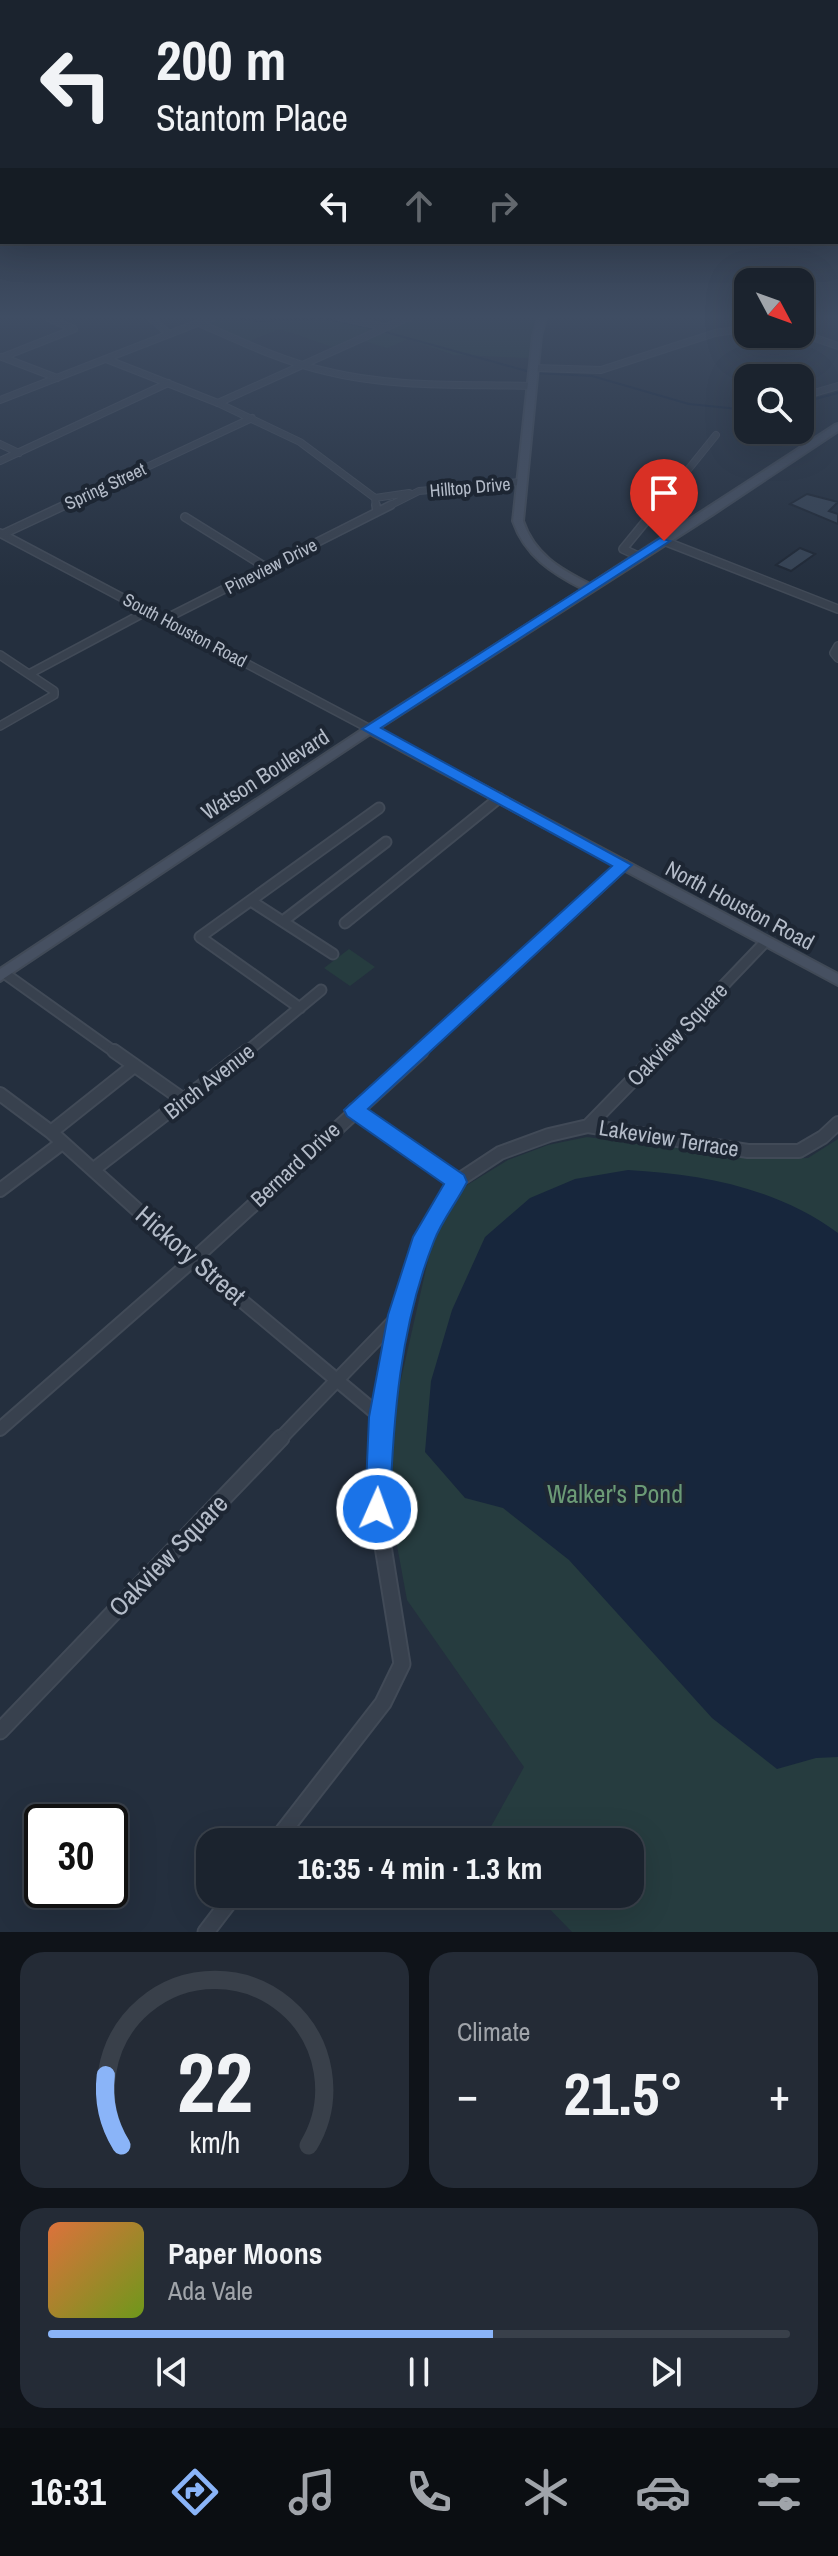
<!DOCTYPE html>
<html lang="en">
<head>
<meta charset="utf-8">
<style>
	body { margin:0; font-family:"Archivo Narrow",sans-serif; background:#242b36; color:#f1f3f6; height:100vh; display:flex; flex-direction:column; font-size:30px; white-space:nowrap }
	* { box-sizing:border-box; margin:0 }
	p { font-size:26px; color:#a0a4aa }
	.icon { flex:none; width:44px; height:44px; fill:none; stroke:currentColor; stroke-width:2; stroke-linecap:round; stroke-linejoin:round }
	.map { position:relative; height:1932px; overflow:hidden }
	.side { display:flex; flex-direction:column; gap:20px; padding:20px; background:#0f1319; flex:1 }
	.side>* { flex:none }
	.guide { position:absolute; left:0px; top:0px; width:838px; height:244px; box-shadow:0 8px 32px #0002,0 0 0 2px #39404a; background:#1b232e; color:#f1f3f6; overflow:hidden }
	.needle { width:52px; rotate:131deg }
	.buttons { position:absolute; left:734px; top:268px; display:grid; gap:16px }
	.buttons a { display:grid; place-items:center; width:80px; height:80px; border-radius:16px; background:#1b232e; box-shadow:0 8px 32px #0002,0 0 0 2px #39404a; font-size:40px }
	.speed { position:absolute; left:24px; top:1804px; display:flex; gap:16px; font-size:40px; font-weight:700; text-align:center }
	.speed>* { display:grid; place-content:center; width:104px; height:104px; border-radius:50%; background:#1b232e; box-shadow:0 8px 32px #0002,0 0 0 2px #39404a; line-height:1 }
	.speed .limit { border:4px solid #111; border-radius:12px; background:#fff; color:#111 }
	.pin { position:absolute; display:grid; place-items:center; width:68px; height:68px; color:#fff; margin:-82px -34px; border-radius:50% 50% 50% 0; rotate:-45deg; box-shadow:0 0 8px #0007 }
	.pin .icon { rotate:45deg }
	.me { position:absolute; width:88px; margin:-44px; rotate:2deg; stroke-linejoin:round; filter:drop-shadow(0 0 6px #0008) }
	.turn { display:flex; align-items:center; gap:28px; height:168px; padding:0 24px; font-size:36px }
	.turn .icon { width:104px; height:104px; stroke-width:2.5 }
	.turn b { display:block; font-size:56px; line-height:68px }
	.lanes { display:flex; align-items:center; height:76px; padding:0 24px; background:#0003; justify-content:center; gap:40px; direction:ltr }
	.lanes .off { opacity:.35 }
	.big { font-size:60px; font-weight:700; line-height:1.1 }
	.side .card { flex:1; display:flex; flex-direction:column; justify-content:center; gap:12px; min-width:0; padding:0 28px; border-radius:24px; background:#242b36 }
	.side .dial { align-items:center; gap:0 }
	.dial svg { height:208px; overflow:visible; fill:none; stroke:#39404a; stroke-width:7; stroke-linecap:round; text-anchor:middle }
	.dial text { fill:#f1f3f6; stroke:none }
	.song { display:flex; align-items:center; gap:24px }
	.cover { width:96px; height:96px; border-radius:12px; background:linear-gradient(135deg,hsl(20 70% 55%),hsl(80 70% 35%)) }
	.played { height:8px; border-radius:4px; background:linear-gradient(90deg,#8ab4f8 60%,#39404a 60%) }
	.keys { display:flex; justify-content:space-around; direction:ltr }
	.heat { display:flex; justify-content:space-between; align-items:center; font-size:44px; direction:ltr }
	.side .tiles { flex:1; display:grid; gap:20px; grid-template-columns:1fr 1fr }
	.card:last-child { grid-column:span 2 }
	.trip { position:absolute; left:196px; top:1828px; width:448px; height:80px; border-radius:24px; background:#1b232e; box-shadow:0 8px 32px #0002,0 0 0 2px #39404a; font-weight:700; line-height:80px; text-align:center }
	.tabs { display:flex; height:128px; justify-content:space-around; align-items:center; background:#0b0e12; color:#a0a4aa }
	.tabs .icon { width:56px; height:56px }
	.tabs .current { color:#8ab4f8 }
	.tabs b { font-size:36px; color:#f1f3f6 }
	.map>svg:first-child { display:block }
	.green { fill:#263c3f }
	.water { fill:#17263c }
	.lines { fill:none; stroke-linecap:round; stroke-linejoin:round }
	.stream { stroke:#17263c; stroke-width:2 }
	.building { fill:#364354; stroke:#1f2835; stroke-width:2 }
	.street-far4-casing { stroke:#414a57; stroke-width:8 }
	.street-far3-casing { stroke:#414a57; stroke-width:10 }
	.street-far2-casing { stroke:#414a57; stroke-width:13 }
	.street-far1-casing { stroke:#414a57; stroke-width:16 }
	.street-casing { stroke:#414a57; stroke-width:19 }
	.secondary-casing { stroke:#414a57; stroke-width:4 }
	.street-far4 { stroke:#38414e; stroke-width:6 }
	.street-far3 { stroke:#38414e; stroke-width:7 }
	.street-far2 { stroke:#38414e; stroke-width:9 }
	.street-far1 { stroke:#38414e; stroke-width:12 }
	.street { stroke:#38414e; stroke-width:15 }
	.secondary { fill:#465061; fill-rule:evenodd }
	.route { fill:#1a73e8; stroke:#114b97; stroke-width:2 }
	.labels { text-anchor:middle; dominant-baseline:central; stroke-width:8; stroke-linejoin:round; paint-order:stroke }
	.far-street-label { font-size:18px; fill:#b4bcc9; stroke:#1d2633 }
	.street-label { font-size:22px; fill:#b4bcc9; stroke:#1d2633 }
	.near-street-label { font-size:26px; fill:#b4bcc9; stroke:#1d2633 }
	.near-park-label { font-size:26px; fill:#6b9a76; stroke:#1d2633 }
</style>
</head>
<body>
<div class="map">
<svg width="838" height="1932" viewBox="0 0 838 1932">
	<rect width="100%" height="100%" fill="#242f3e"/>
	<path class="green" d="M217,317C240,317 275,314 296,321C324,310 355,322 383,328L335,348L280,329L247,342L201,323Z
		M412,317L535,318L529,358L454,355L408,339L387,348L361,340Z
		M349,949L375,967L350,986L324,968Z
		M587,1137L766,1159L808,1158L838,1139V1932H572L535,1894H630V1842L483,1841L524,1767L407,1600L390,1507L392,1419L433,1238L464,1187L508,1160L548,1145Z"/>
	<path class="water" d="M628,1170C702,1174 777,1188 838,1233V1757L816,1758L777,1769L712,1718L569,1560L503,1508L465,1498L425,1452L431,1381L452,1310L485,1237L530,1198L575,1179Z"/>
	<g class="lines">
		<path class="stream" d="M232,317L258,321L323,318L375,329
			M382,331L534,373L592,376L689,404L748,410
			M800,403L838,393"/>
	</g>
	<path class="building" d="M807,494L838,502L829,511L838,514V524L790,504Z
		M800,548L815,554L791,571L776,565Z"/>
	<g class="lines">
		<defs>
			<path id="street-far4" d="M150,317L169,334
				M339,317L384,327
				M199,323C240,341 281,361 325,371C392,388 464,384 532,386
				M800,333L838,346
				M2,357L57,378
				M3,357L74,329L50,319
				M106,359L218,403L300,442L375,498L376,507
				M535,368L601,370L715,333L748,328
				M800,397L838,386
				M0,400L213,317
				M218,403L409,317
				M0,444L19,453
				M0,461L168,383
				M375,498L409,493
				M61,507L252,418
				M387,507L419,491L520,482
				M658,507L716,435"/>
			<path id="street-far3" d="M376,505L377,512
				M185,517L267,568
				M0,533L370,729
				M3,534L65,505
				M664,541L838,609
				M638,556L623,549L659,505
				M165,619L391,505
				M838,646L834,653L838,658
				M0,655L54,691V695L0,726
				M31,673L149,610"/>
			<path id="street-far2" d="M251,901L333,954
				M283,921L386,842
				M345,923L499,798
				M4,973L116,1053
				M300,1008L200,937L379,808
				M245,1053L321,990
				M419,1053L624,865
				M659,1053L766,941"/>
			<path id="street-far1" d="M114,1051L185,1101
				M0,1094L51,1132L193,1260L381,1417
				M354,1110L456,1182
				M588,1126L661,1051
				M51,1132L134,1066
				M94,1169L247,1051
				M0,1190L62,1143
				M0,1429L193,1260L422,1051
				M279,1440L398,1317
				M380,1440L381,1417L400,1315L424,1237L456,1182L500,1153L549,1135L588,1126L748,1151H799L823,1137L838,1123"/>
			<path id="street" d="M0,1731L281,1438
				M275,1842L383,1703L402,1664L377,1509L380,1438
				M206,1932L235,1894"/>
			<path id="secondary" d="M538,317H546L541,336L523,521C534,554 560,569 590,584L835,425L838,424V431L712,515L378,729L838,974V985L370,734L0,981V969L366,727L583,589C552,573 525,556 513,521L533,336Z"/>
		</defs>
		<use href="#street-far4" class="street-far4-casing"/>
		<use href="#street-far3" class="street-far3-casing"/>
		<use href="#street-far2" class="street-far2-casing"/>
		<use href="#street-far1" class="street-far1-casing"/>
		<use href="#street" class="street-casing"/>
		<use href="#secondary" class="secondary-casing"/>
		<use href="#street-far4" class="street-far4"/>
		<use href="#street-far3" class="street-far3"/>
		<use href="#street-far2" class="street-far2"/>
		<use href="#street-far1" class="street-far1"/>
		<use href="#street" class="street"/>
		<use href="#secondary" class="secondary"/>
	</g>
	<linearGradient id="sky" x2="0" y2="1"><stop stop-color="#141a22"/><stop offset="0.54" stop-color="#3f4d63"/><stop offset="1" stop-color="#3f4d63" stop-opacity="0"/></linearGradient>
	<rect width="838" height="587" fill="url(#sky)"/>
	<path class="route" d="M660,538L670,541L381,728L632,865L368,1109L464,1175L467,1182C457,1202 442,1220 434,1241C400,1326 393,1419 390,1509L386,1518L377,1522L368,1518L365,1509L369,1417L388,1315L413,1237L444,1184L347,1116L344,1110L612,866L362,729Z"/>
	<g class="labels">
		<g class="far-street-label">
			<text transform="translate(105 486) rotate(-25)">Spring Street</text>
			<text transform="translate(470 487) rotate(-5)">Hilltop Drive</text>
			<text transform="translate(271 566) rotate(-27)">Pineview Drive</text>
			<text transform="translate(185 630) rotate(28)">South Houston Road</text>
		</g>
		<g class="street-label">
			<text transform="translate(265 774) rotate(-33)">Watson Boulevard</text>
			<text transform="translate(740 905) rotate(28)">North Houston Road</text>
			<text transform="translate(677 1034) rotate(-46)">Oakview Square</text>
			<text transform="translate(209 1081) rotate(-38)">Birch Avenue</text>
			<text transform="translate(669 1138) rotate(9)">Lakeview Terrace</text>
			<text transform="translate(295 1164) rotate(-43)">Bernard Drive</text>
		</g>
		<g class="near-street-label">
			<text transform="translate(191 1255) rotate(41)">Hickory Street</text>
			<text transform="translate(168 1555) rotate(-46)">Oakview Square</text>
		</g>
		<g class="near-park-label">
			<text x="615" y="1493">Walker's Pond</text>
		</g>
	</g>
</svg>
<div class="buttons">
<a><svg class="needle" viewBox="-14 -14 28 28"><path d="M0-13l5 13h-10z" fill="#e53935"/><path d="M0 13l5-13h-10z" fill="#a0a4aa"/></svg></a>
<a><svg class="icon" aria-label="search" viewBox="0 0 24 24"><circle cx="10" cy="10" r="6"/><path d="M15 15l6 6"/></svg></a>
</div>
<div class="speed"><div class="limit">30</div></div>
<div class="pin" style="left:664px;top:541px;background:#d93025"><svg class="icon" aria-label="arrive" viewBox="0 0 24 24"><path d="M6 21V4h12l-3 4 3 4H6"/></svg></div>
<svg class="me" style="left:377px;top:1509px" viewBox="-20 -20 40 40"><circle r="17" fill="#1a73e8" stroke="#fff" stroke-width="3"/><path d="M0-11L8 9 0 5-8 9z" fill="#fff"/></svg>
<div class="trip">16:35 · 4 min · 1.3 km</div>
<div class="guide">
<div class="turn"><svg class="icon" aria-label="left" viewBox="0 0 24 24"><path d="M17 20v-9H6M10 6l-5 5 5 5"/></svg><div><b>200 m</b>Stantom Place</div></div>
<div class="lanes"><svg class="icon" aria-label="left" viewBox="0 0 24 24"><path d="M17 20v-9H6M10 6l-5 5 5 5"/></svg><svg class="icon off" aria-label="ahead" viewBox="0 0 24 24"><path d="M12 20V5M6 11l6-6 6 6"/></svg><svg class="icon off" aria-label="right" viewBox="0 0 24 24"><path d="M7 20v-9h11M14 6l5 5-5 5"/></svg></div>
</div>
</div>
<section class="side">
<div class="tiles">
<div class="card dial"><svg viewBox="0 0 100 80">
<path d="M14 69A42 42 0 1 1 86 69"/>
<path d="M14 69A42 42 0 0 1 8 42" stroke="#8ab4f8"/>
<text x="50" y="56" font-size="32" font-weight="700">22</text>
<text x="50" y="72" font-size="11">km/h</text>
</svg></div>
<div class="card"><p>Climate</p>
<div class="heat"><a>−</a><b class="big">21.5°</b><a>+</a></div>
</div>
<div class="card">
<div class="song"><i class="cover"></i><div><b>Paper Moons</b><p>Ada Vale</p></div></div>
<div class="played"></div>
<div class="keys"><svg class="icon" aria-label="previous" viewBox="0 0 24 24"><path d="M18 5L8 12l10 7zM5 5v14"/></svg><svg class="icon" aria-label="pause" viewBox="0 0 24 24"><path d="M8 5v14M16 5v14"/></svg><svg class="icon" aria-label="next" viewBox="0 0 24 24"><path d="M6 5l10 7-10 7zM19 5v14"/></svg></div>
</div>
</div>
</section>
<nav class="tabs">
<b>16:31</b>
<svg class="icon current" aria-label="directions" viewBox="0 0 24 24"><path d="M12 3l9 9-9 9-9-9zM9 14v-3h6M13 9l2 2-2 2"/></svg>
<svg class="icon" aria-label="music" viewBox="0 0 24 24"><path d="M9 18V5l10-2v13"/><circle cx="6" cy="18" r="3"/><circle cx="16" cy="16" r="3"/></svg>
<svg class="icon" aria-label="phone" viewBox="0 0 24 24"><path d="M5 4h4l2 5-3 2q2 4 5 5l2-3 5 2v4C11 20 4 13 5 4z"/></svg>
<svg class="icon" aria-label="climate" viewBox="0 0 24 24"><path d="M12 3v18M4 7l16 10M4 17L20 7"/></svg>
<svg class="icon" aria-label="car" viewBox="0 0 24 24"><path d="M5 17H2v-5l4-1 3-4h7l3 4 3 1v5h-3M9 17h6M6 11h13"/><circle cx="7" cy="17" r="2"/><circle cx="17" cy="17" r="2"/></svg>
<svg class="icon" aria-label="filters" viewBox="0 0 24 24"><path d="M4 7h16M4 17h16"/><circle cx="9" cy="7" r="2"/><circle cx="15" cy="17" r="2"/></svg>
</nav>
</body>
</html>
